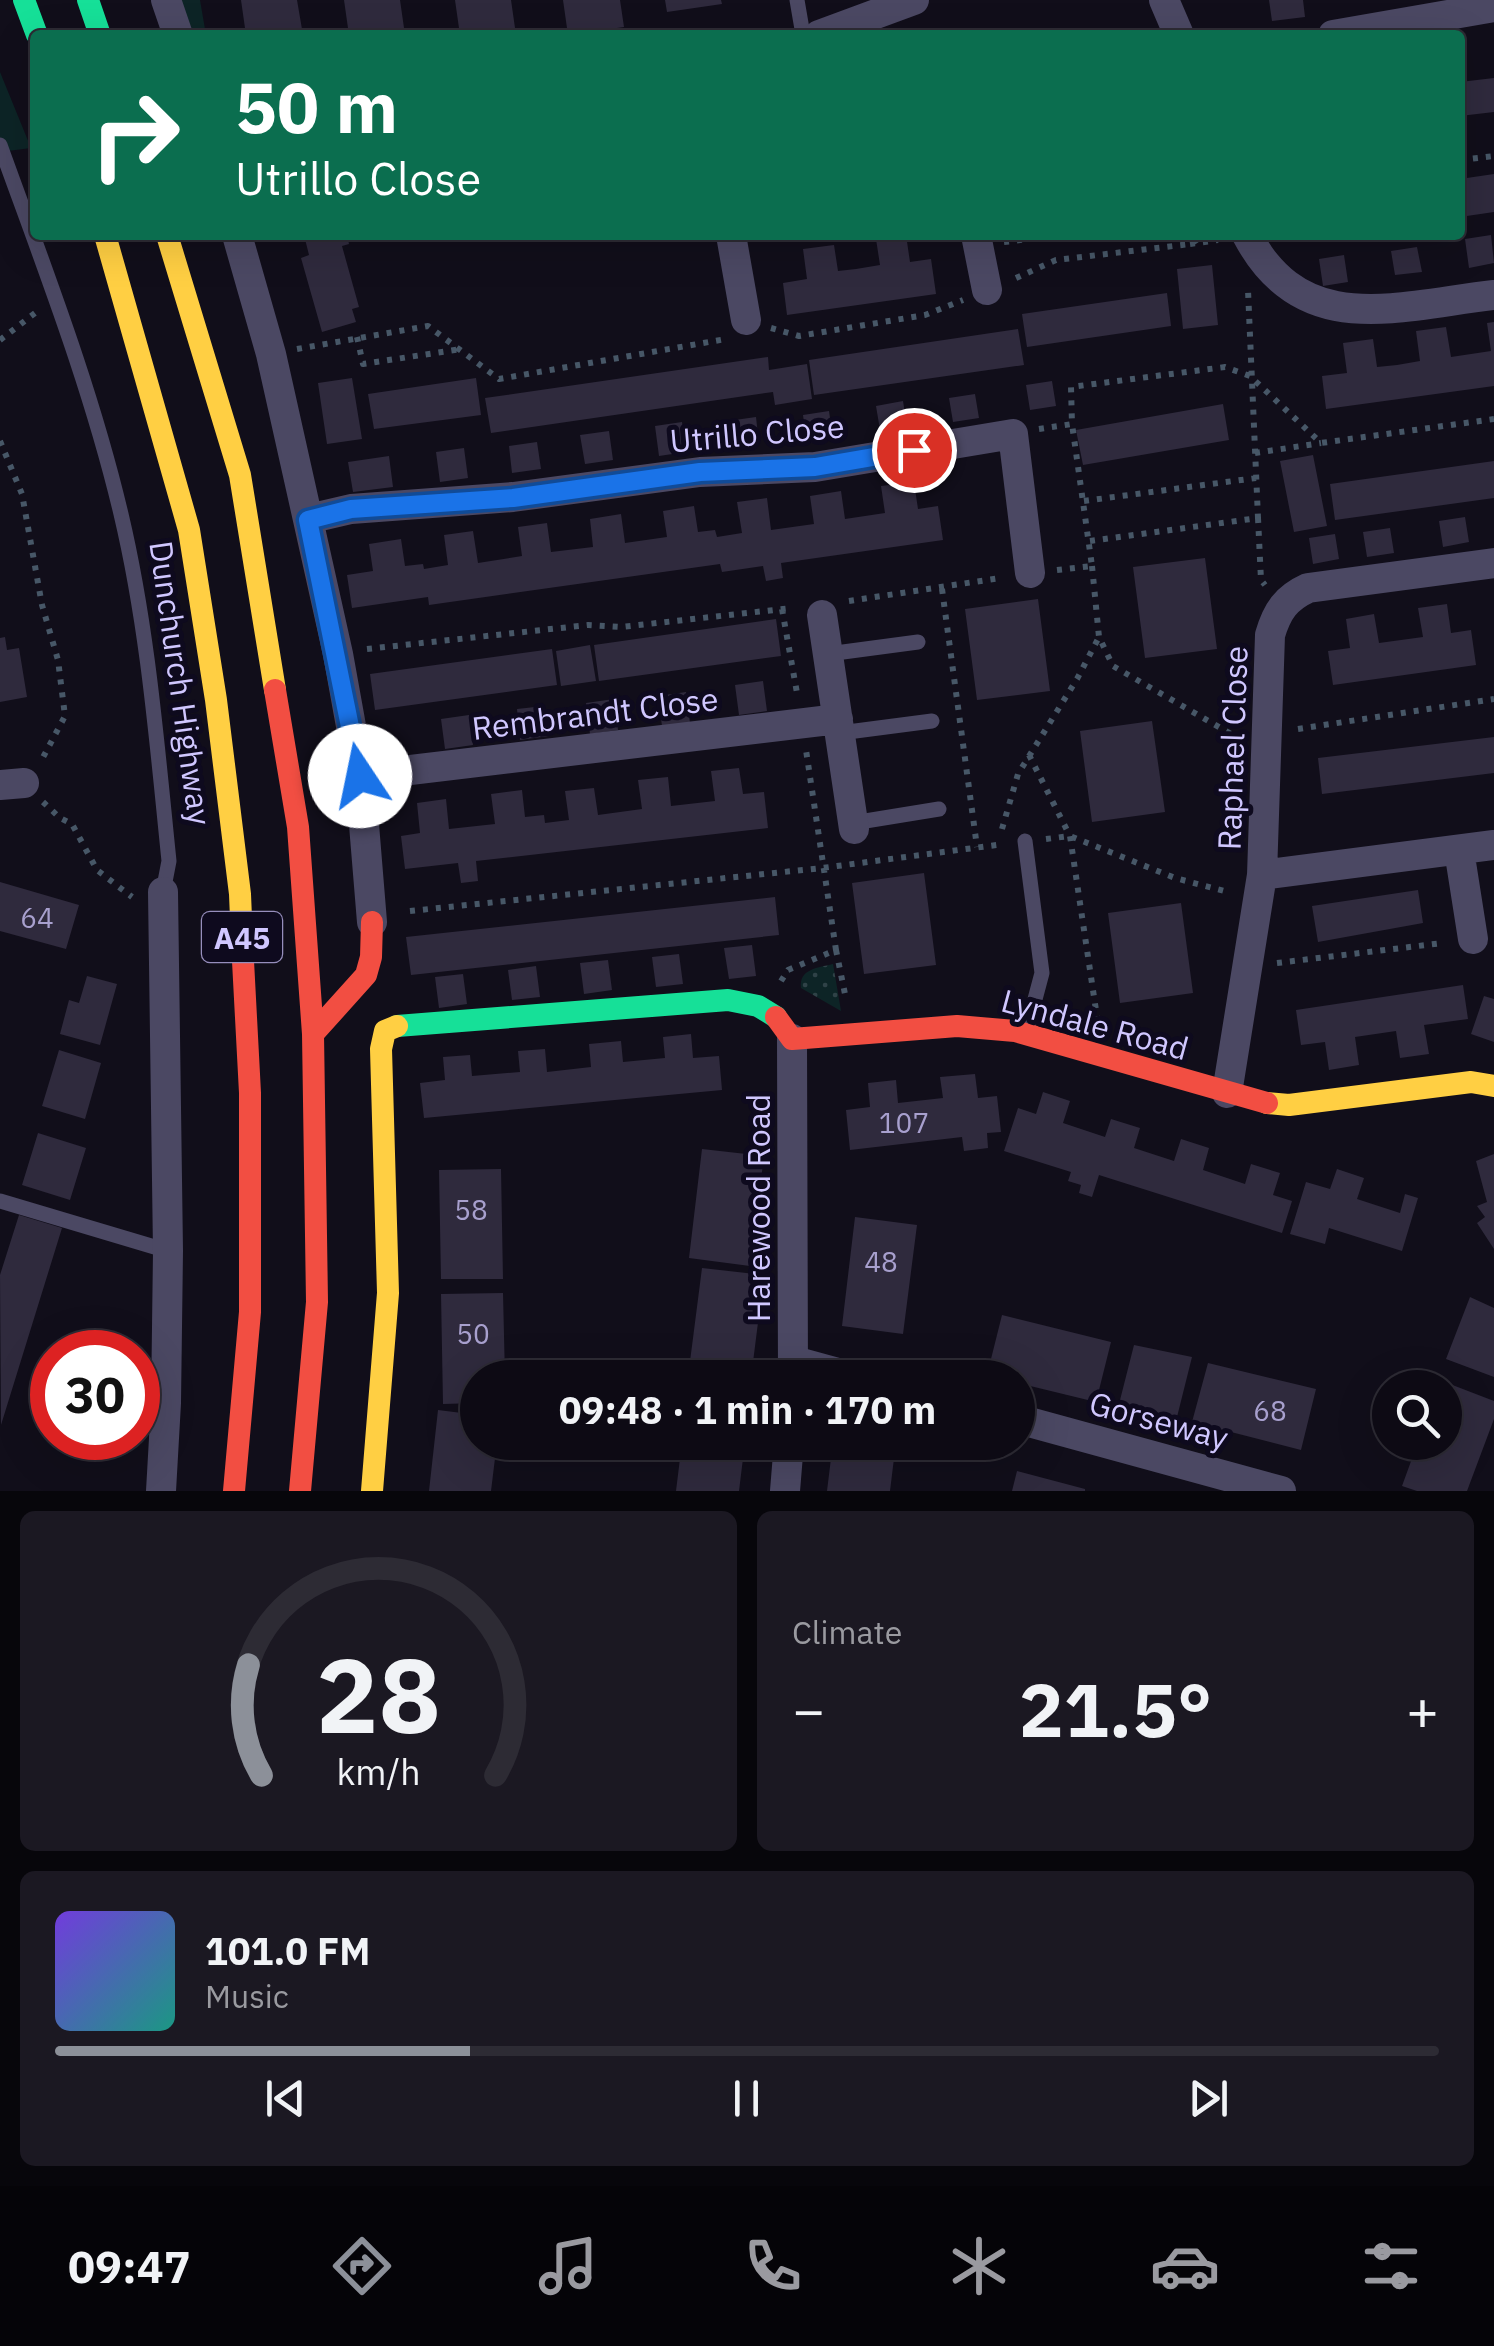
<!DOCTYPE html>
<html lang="en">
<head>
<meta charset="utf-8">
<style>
	body { margin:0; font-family:"IBM Plex Sans",sans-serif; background:#1b1822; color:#f1f3f6; height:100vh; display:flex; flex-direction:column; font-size:38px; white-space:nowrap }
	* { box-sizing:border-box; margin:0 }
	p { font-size:32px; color:#9a9aa0 }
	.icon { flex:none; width:55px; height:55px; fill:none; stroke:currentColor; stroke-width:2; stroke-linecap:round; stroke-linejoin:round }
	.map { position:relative; height:1491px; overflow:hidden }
	.details { display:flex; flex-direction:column; gap:20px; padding:20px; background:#07060b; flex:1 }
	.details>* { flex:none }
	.guide { position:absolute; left:30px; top:30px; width:1435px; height:210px; border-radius:10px; box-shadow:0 10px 40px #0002,0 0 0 2px #2d2b34; background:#0b6e4f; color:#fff; overflow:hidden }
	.buttons { position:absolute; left:1372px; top:1370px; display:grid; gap:20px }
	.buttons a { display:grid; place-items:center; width:90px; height:90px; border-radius:50%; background:#0d0a14; box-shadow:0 10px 40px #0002,0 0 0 2px #2d2b34; font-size:50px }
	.speed { position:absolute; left:30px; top:1330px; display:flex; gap:20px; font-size:50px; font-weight:700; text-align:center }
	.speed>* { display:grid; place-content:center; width:130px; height:130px; border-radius:50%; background:#0d0a14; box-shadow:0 10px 40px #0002,0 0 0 2px #2d2b34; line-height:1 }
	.speed .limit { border:15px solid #d22; background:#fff; color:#111 }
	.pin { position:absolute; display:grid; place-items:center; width:85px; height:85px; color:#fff; margin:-42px; border:5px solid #fff; border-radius:50%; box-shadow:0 2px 10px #0007 }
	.me { position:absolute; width:110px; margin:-55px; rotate:349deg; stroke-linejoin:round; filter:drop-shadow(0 0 8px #0008) }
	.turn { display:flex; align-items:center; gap:35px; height:210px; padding:0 40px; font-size:45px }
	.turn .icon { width:130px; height:130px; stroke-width:2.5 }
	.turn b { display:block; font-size:70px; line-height:85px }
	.big { font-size:75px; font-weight:700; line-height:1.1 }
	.details .tile { flex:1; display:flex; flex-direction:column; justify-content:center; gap:15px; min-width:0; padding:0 35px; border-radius:15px; background:#1b1822 }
	.details .dial { align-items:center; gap:0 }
	.dial svg { height:260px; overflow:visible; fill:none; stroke:#2d2b34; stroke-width:7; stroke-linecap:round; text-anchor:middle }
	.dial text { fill:#f1f3f6; stroke:none }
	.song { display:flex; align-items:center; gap:30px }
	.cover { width:120px; height:120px; border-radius:15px; background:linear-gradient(135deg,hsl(260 70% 55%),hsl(170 70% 35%)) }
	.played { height:10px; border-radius:5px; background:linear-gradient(90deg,#8c9099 30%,#2d2b34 30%) }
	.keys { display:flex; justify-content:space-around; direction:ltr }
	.heat { display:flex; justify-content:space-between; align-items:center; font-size:55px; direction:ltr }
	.details .tiles { flex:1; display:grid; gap:20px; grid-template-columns:1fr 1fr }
	.tile:last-child { grid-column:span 2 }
	.trip { position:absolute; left:460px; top:1360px; width:575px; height:100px; border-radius:50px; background:#0d0a14; box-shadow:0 10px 40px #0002,0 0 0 2px #2d2b34; font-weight:700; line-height:100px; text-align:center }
	.menu { display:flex; height:160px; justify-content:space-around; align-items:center; background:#050408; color:#9a9aa0 }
	.menu .icon { width:70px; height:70px }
	.menu .active { color:#8c9099 }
	.menu b { font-size:45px; color:#f1f3f6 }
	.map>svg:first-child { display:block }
	.grass { fill:url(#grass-dots) }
	.park { fill:#0d2426 }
	.building { fill:#2f2a3d }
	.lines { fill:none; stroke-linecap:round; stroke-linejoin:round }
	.path { stroke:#475767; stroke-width:6; stroke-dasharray:5 8; stroke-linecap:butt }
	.lane { stroke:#4b4863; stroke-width:15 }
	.street { stroke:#4b4863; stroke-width:30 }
	.fast { stroke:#16e098; stroke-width:22 }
	.slow { stroke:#ffcf43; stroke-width:22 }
	.jam { stroke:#f24e42; stroke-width:22 }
	.route-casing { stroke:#114b97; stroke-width:25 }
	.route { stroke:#1a73e8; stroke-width:18 }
	.labels { text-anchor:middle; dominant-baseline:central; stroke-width:10; stroke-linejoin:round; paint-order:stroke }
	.number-label { font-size:28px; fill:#a8a0ce }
	.shield { fill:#0e0a1e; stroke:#968ebc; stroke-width:2.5 }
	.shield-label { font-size:30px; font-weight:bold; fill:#d0c7ff }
	.street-label { font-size:32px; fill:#d0c7ff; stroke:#0e0a1e }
</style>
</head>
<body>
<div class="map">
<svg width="1494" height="1491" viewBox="0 0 1494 1491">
	<defs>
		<pattern id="grass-dots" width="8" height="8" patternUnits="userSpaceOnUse" patternTransform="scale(2.5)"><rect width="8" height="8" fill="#0d2426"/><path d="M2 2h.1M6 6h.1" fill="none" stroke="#2f4247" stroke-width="1.8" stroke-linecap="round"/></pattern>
	</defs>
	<rect width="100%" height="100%" fill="#110e1a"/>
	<path class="grass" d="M833,964L841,1011L801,988C799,969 817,968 833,964Z"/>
	<path class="park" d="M179,0H200L206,35H193Z
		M0,72L31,148L0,152Z"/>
	<path class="building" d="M241,0H297L303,35H246Z
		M344,0H400L405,35H349Z
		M455,0H511L516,35H460Z
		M563,0H620L624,27L568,35Z
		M665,0H721L722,4L667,12Z
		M1269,0H1303L1305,17L1272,21Z
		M1494,78V112L1460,116V82Z
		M1494,174V212L1460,217V179Z
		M304,235H347L349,244L342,246L359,307L352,309L356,322L322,332L301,258L309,255Z
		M906,235L910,262L931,259L936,294L787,315L783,283L807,279L803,249L834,245L838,271L856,269L880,265L876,239Z
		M1491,235L1494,263L1469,268L1465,239Z
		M1417,247L1422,272L1395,275L1391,251Z
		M1344,255L1348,282L1323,286L1319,259Z
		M1212,265L1218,325L1183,329L1177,269Z
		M1167,293L1171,326L1027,347L1022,314Z
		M1494,322V386L1326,409L1322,376L1347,373L1343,343L1373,339L1377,367L1397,365L1420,361L1416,331L1446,327L1451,357L1491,351L1487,323Z
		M1018,329L1024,365L814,395L809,360Z
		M768,357L769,370L807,364L812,399L775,405L773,392L491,433L485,398Z
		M352,378L362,439L327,444L318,383Z
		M476,378L481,415L374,429L368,394Z
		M1052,381L1056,406L1030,410L1026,385Z
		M975,394L979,418L953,422L949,398Z
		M903,401L907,426L880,430L876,406Z
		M1223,404L1229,440L1083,465L1076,430Z
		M829,411L833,439L807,443L803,415Z
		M756,417L759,444L732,447L728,421Z
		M682,422L686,452L659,456L655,426Z
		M609,431L613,460L585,464L580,435Z
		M537,442L541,469L512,473L509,446Z
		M464,448L468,478L440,482L436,452Z
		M1313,455L1327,526L1294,532L1280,461Z
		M389,456L393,487L353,492L348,462Z
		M1494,461V498L1335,520L1330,484Z
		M914,482L918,509L938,506L943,540L781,563L783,578L766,581L763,566L722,572L720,564L429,605L428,597L352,608L347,575L373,571L369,544L401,539L405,566L423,564L424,569L448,565L444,535L473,531L478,563L522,556L518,527L547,523L551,552L593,547L590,519L621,514L625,543L667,537L663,511L694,506L698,532L715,530L717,537L742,533L737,502L767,498L771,530L814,524L810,496L841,491L845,519L885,513L881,486Z
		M1465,517L1469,542L1443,547L1439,521Z
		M1390,528L1394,553L1367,557L1363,532Z
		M1335,534L1339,559L1313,564L1309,538Z
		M1205,558L1217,649L1145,658L1133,567Z
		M1038,599L1050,691L977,700L965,609Z
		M1447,604L1451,633L1471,630L1476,665L1333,685L1328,651L1350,648L1346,619L1374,614L1379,643L1423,637L1418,608Z
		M776,619L781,656L599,681L594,645Z
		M5,637L7,650L19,648L27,697L0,702V638Z
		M590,645L596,681L561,686L556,651Z
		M552,649L557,685L375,710L370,674Z
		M763,681L767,711L739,715L735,685Z
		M686,692L690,723L662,726L658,696Z
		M614,699L618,730L590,734L586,703Z
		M544,706L549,736L520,740L517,709Z
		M469,715L473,745L445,749L441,719Z
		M1152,721L1165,812L1092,822L1080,731Z
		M1494,737V773L1322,794L1318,758Z
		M739,768L743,794L764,792L768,828L476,861L478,881L461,883L458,863L405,869L401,836L420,833L417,803L446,799L449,829L495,824L491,794L522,790L525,817L544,815L545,823L569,820L565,791L594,788L598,815L642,809L638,780L668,777L671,806L715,801L711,771Z
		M924,873L936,965L864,974L852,883Z
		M0,882L79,905L66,949L0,931Z
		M1418,890L1423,923L1318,942L1312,906Z
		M775,897L779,935L411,975L406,937Z
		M1181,903L1193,993L1120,1003L1108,913Z
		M752,945L756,976L729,979L724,948Z
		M679,954L683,984L656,987L652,957Z
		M608,960L612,990L584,994L580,963Z
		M536,966L540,997L512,1000L508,970Z
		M463,974L467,1004L439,1008L435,977Z
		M87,976L117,984L100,1045L60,1034L69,1000L79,1003Z
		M1463,985L1468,1019L1424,1025L1429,1054L1400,1058L1396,1031L1355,1037L1359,1065L1329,1070L1325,1042L1301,1045L1296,1010Z
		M1484,996L1494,999V1042L1471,1034Z
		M691,1034L693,1058L719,1056L722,1090L424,1118L420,1083L445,1080L443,1057L470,1055L472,1076L520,1072L518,1051L545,1049L547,1072L591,1067L589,1044L621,1041L623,1062L665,1058L663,1037Z
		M59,1050L101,1063L85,1119L42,1106Z
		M975,1074L978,1098L997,1096L1001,1132L987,1133L988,1148L964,1151L962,1137L850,1150L846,1110L870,1107L868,1083L896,1080L898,1103L943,1098L940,1077Z
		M1043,1092L1070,1101L1063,1123L1105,1137L1111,1119L1140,1128L1134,1148L1174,1161L1181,1139L1209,1148L1203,1170L1245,1184L1251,1164L1280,1173L1273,1195L1292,1201L1282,1233L1099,1175L1092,1197L1079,1193L1081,1185L1068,1181L1071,1172L1004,1151L1018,1108L1036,1114Z
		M38,1133L86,1148L70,1200L22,1185Z
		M702,1149L764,1156L750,1266L689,1258Z
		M1494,1154V1249L1477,1223L1485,1217L1477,1206L1487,1202L1476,1161Z
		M501,1169L503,1279H441L439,1170Z
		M1337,1169L1364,1178L1357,1199L1400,1213L1405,1194L1418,1198L1402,1251L1329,1228L1325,1244L1290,1234L1306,1182L1330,1189Z
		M19,1215L62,1228L1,1425L0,1275Z
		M855,1217L917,1225L903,1334L842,1326Z
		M702,1268L764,1275L751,1378L688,1377Z
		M503,1293L505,1378H478V1403L443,1404L441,1294Z
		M1470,1297L1494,1308V1377L1446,1359Z
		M1002,1315L1111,1342L1096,1402L1018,1383V1378L987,1375Z
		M1134,1345L1192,1357L1177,1417L1119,1404Z
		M1208,1363L1316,1389L1301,1450L1192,1422Z
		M1442,1381L1494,1401V1419L1467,1491H1417L1402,1486L1418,1442H1445V1388H1440Z
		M438,1410L478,1415V1442H497L491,1491H429Z
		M682,1442H745L739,1491H676Z
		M833,1442H896L890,1491H827Z
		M1017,1471L1085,1489V1491H1012Z"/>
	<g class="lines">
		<path class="path" d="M1460,160L1494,156
			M1004,242L1063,235
			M1190,244L1218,240
			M1016,278L1056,260L1190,244L1205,235
			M771,328L799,336L925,315L963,300
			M357,337L363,364L461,349
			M0,340L39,310
			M297,349L428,326L499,379L726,339
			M1039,429L1072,424L1071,387L1225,367L1250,376L1321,443L1494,419
			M0,441L22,494L42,605L58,660L65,716L40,763
			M1255,453L1321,443
			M1084,501L1256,478
			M1258,518L1261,580L1265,585
			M1090,541L1258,518L1248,290
			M1092,566L1099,637L1113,666L1236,737
			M1057,570L1092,566L1072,424
			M942,589L977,847
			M849,601L1000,578
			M782,609L797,693
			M367,649L588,625L621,627L792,608
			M1298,729L1494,699
			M1029,755L1070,836L1097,1017
			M43,802L60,818L72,824L97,870L132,897
			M1002,829L1018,774L1077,679L1099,637
			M1046,839L1070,836L1175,878L1228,892
			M410,911L822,868L1004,844
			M836,950L846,999
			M1277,963L1443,943
			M781,981L788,970L836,950L806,750"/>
		<path class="lane" d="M797,0L803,35
			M0,145C44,267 91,387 121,514C148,628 157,745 169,861L163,892
			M828,654L918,642
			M840,733L932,721
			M853,823L939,809
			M1025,841L1042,973L1026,1033
			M0,1201L168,1251"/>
		<path class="street" d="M166,0L178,35
			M1164,0L1179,35
			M819,35L914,0
			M1333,35L1494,7
			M237,235L271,354L338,654L360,776L372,922
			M731,235L746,320
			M976,235L987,290
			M1247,235C1302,340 1397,306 1494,295
			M308,519L351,509L513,497L700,472L815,467L1013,434L1030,573
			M822,615L854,829
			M360,776L838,719
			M0,785L24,783
			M1459,850L1473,939
			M1262,875L1494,845
			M792,1039L793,1378
			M1227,1093L1262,875L1270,635C1277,611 1286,598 1308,588L1494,563
			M794,1361L856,1378
			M1018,1419L1281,1491
			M161,1491L166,1403L168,1251L163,892
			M785,1491L789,1442"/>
		<path class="fast" d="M24,0L37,35
			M88,0L100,35
			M397,1026L728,1000L758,1006L776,1017"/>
		<path class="slow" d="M105,235L189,530L216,700L240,894L242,942
			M167,235L240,475L275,690
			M1267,1103L1289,1105L1471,1082L1494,1086
			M372,1491L388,1293L381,1049L385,1031L397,1026"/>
		<path class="jam" d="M275,690L298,827L313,1034L317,1302L300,1491
			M776,1017L792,1039L957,1026L1015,1031L1267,1103
			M313,1034L366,975L371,957L372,922
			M234,1491L250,1312V1093L242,942"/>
	</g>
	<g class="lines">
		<defs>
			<path id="route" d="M360,776L308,520L351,509L513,498L700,472L815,467L914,450"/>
		</defs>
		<use href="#route" class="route-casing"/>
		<use href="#route" class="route"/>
	</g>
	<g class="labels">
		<g class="number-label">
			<text x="37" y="917">64</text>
			<text x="904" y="1122">107</text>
			<text x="471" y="1209">58</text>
			<text x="881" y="1261">48</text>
			<text x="473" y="1333">50</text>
			<text x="1270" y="1410">68</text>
		</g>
		<rect class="shield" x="202" y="912" width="80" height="50" rx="8"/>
		<g class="shield-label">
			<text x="242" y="937">A45</text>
		</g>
		<g class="street-label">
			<text transform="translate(757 433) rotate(-5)">Utrillo Close</text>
			<text transform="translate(181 683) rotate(82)">Dunchurch Highway</text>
			<text transform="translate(595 713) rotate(-7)">Rembrandt Close</text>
			<text transform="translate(1232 748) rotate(-88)">Raphael Close</text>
			<text transform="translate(1095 1024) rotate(15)">Lyndale Road</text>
			<text transform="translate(758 1208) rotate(-90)">Harewood Road</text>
			<text transform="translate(1159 1420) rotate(15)">Gorseway</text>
		</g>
	</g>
</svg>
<div class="buttons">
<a><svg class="icon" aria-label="search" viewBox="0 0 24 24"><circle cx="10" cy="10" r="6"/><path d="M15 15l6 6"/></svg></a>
</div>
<div class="speed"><div class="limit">30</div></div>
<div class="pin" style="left:914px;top:450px;background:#d93025"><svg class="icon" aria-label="arrive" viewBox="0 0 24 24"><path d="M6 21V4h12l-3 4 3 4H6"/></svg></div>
<svg class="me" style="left:360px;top:776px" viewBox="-20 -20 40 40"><circle r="19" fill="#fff"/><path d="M0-13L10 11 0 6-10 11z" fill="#1a73e8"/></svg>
<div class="trip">09:48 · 1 min · 170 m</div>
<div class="guide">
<div class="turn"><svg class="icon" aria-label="right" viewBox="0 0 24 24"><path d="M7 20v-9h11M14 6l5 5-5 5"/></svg><div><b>50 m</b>Utrillo Close</div></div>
</div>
</div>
<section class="details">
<div class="tiles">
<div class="tile dial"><svg viewBox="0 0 100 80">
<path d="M14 69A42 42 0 1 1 86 69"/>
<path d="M14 69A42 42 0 0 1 10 35" stroke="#8c9099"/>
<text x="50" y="56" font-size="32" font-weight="700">28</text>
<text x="50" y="72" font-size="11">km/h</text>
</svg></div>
<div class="tile"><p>Climate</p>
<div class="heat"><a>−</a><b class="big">21.5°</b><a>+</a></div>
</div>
<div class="tile">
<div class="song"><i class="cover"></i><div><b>101.0 FM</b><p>Music</p></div></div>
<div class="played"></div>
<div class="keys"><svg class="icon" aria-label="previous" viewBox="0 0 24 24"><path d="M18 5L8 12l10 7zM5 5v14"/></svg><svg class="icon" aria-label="pause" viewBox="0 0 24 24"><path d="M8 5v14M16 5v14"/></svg><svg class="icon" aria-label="next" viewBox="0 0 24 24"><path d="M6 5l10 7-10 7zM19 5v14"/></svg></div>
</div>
</div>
</section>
<nav class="menu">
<b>09:47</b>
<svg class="icon active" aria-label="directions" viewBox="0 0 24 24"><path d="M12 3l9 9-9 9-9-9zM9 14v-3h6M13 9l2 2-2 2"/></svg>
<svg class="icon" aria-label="music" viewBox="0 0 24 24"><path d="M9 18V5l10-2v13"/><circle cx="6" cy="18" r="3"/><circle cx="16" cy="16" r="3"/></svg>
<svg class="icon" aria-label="phone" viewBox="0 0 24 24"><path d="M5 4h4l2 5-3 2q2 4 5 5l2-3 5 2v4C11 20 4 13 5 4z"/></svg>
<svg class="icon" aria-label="climate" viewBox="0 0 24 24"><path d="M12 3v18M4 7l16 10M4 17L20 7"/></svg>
<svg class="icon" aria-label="car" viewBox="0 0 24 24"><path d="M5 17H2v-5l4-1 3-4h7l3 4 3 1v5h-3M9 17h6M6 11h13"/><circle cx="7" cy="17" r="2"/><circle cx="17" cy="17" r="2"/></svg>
<svg class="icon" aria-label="filters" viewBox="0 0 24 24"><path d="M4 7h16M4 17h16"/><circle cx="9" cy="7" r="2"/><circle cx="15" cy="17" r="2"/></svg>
</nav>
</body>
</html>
